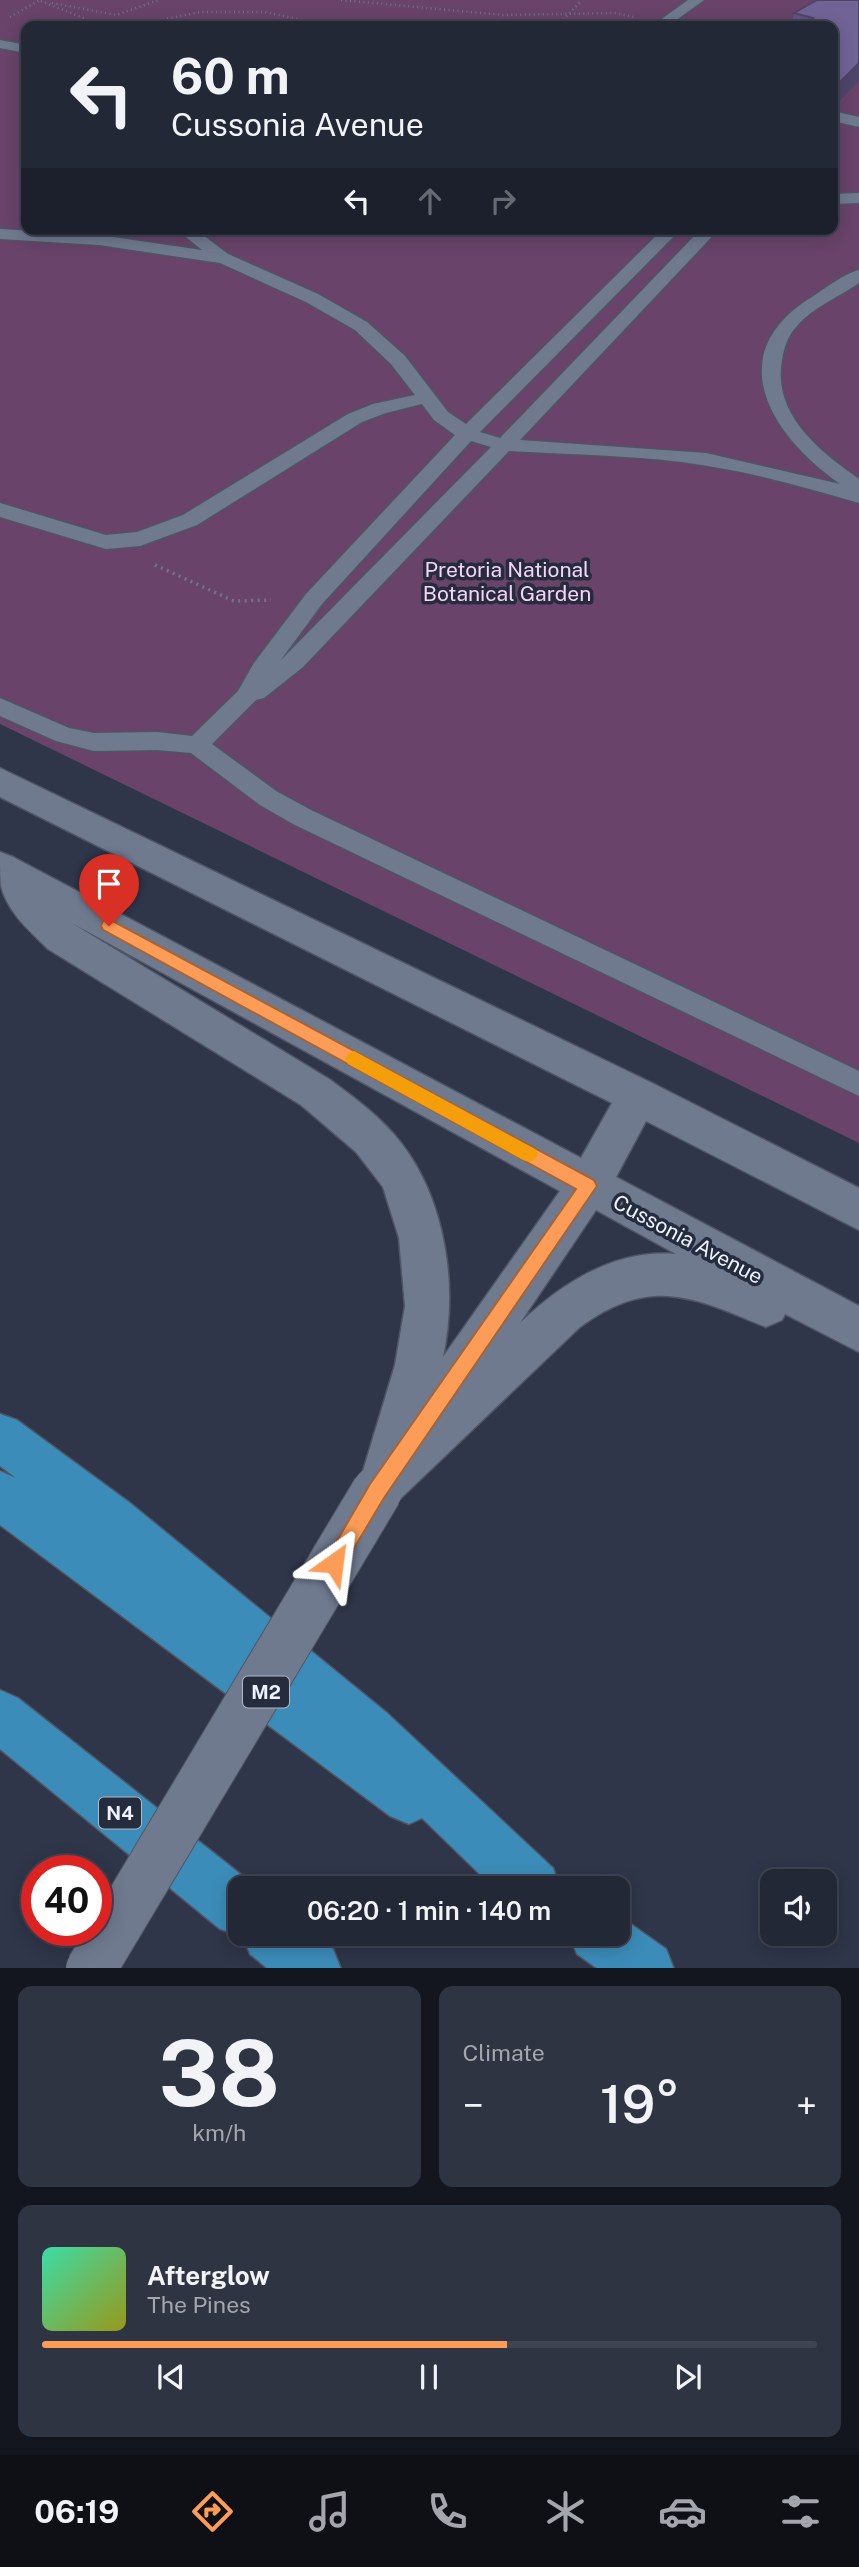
<!DOCTYPE html>
<html lang="en">
<head>
<meta charset="utf-8">
<style>
	body { margin:0; font-family:"Public Sans",sans-serif; background:#2f3442; color:#f1f3f6; height:100vh; display:flex; flex-direction:column; font-size:26px; white-space:nowrap }
	* { box-sizing:border-box; margin:0 }
	p { font-size:23px; color:#a3a6ad }
	.icon { flex:none; width:38px; height:38px; fill:none; stroke:currentColor; stroke-width:2; stroke-linecap:round; stroke-linejoin:round }
	.map { position:relative; height:1968px; overflow:hidden }
	.panel { display:flex; flex-direction:column; gap:18px; padding:18px; background:#13161e; flex:1 }
	.panel>* { flex:none }
	.banner { position:absolute; left:21px; top:21px; width:817px; height:214px; border-radius:14px; box-shadow:0 4px 18px #0003,0 0 0 2px #404452; background:#232837; color:#f1f3f6; overflow:hidden }
	.fabs { position:absolute; left:760px; top:1869px; display:grid; gap:14px }
	.fabs a { display:grid; place-items:center; width:77px; height:77px; border-radius:14px; background:#232837; box-shadow:0 4px 18px #0003,0 0 0 2px #404452; font-size:35px }
	.speed { position:absolute; left:21px; top:1855px; display:flex; gap:14px; font-size:35px; font-weight:700; text-align:center }
	.speed>* { display:grid; place-content:center; width:91px; height:91px; border-radius:50%; background:#232837; box-shadow:0 4px 18px #0003,0 0 0 2px #404452; line-height:1 }
	.speed .limit { border:10px solid #d22; background:#fff; color:#111 }
	.pin { position:absolute; display:grid; place-items:center; width:60px; height:60px; color:#fff; margin:-72px -30px; border-radius:50% 50% 50% 0; rotate:-45deg; box-shadow:0 0 7px #0007 }
	.pin .icon { rotate:45deg }
	.me { position:absolute; width:77px; margin:-38px; rotate:31deg; stroke-linejoin:round; filter:drop-shadow(0 0 5px #0008) }
	.turn { display:flex; align-items:center; gap:24px; height:147px; padding:0 35px; font-size:32px }
	.turn .icon { width:91px; height:91px; stroke-width:2.5 }
	.turn b { display:block; font-size:49px; line-height:60px }
	.lanes { display:flex; align-items:center; height:66px; padding:0 35px; background:#0003; justify-content:center; gap:35px; direction:ltr }
	.lanes .off { opacity:.35 }
	.big { font-size:52px; font-weight:600; line-height:1.1 }
	.panel .card { flex:1; display:flex; flex-direction:column; justify-content:center; gap:10px; min-width:0; padding:0 24px; border-radius:14px; background:#2f3442 }
	.panel .dial { align-items:center; gap:0 }
	.dial b { font-size:91px; line-height:1 }
	.song { display:flex; align-items:center; gap:21px }
	.cover { width:84px; height:84px; border-radius:10px; background:linear-gradient(135deg,hsl(160 70% 55%),hsl(60 70% 35%)) }
	.played { height:7px; border-radius:4px; background:linear-gradient(90deg,#fd9c56 60%,#404452 60%) }
	.keys { display:flex; justify-content:space-around; direction:ltr }
	.heat { display:flex; justify-content:space-between; align-items:center; font-size:38px; direction:ltr }
	.panel .tiles { flex:1; display:grid; gap:18px; grid-template-columns:1fr 1fr }
	.card:last-child { grid-column:span 2 }
	.trip { position:absolute; left:228px; top:1876px; width:402px; height:70px; border-radius:14px; background:#232837; box-shadow:0 4px 18px #0003,0 0 0 2px #404452; font-weight:600; line-height:70px; text-align:center }
	.tabs { display:flex; height:112px; justify-content:space-around; align-items:center; background:#0e1016; color:#a3a6ad }
	.tabs .icon { width:49px; height:49px }
	.tabs .current { color:#fd9c56 }
	.tabs b { font-size:32px; color:#f1f3f6 }
	.map>svg:first-child { display:block }
	.green { fill:#69436a; fill-rule:evenodd }
	.lines { fill:none; stroke-linecap:round; stroke-linejoin:round }
	.lane-casing { stroke:#4f5565; stroke-width:3 }
	.secondary-casing { stroke:#4f5565; stroke-width:3 }
	.highway-casing { stroke:#4f5565; stroke-width:3 }
	.path-far1 { stroke:#6e7586; stroke-width:2.5; stroke-dasharray:1 3.5; stroke-linecap:butt }
	.path { stroke:#6e7586; stroke-width:3.5; stroke-dasharray:2 4.5; stroke-linecap:butt }
	.lane { fill:#707a8f; fill-rule:evenodd }
	.secondary { fill:#707a8f; fill-rule:evenodd }
	.highway { fill:#3c8cb9; fill-rule:evenodd }
	.secondary-bridge-casing { stroke:#4f5565; stroke-width:52; stroke-linecap:butt }
	.secondary-bridge { stroke:#707a8f; stroke-width:50 }
	.wall { fill:#615581 }
	.shaded-wall { fill:#4f4569 }
	.building { fill:#716396; stroke:#4f4569; stroke-width:2 }
	.route { fill:#fd9c56; stroke:#a46538; stroke-width:2 }
	.slow { fill:#f59e0b }
	.labels { text-anchor:middle; dominant-baseline:central; stroke-width:7; stroke-linejoin:round; paint-order:stroke }
	.shield { fill:#252c3e; stroke:#b1b7c5; stroke-width:2 }
	.shield-label { font-size:19px; font-weight:bold; fill:#edf3ff }
	.park-label { font-size:21px; fill:#f8d2f8; stroke:#252c3e }
	.street-label { font-size:21px; fill:#edf3ff; stroke:#252c3e }
</style>
</head>
<body>
<div class="map">
<svg width="859" height="1969" viewBox="0 0 859 1969">
	<rect width="100%" height="100%" fill="#2f3649"/>
	<path class="green" d="M0,0H859V1143L0,724ZM26,26H833V229H26Z"/>
	<g class="lines">
		<defs>
			<path id="lane" d="M688,0H704L668,26H652Z
				M0,40L26,45V53L0,48Z
				M833,111L859,117V127L833,121Z
				M859,193V203L833,204V194Z
				M0,229L99,235L202,250L176,229H195L228,254L318,294L367,322L405,356L448,412L466,424L663,229H681L480,432L500,438L701,229H719L520,440L706,453L840,484C771,436 719,354 812,297C826,288 843,274 859,270V283C839,297 813,307 797,326C788,335 784,348 782,360C772,414 819,451 859,479V503C809,489 759,474 708,466C643,455 575,455 509,451L303,667L264,698L256,700L212,744L276,791L311,810L859,1071V1096L293,824L260,805L191,753L157,750L94,751L56,741L0,716V698L69,728L94,733L157,732L192,736L238,691L254,663L306,594L455,435L434,420L422,404L386,413L362,422L197,525L140,546L106,549L0,517V503L106,535L137,532L183,515L348,414L373,404L415,395L391,364L355,330L306,302L220,263L99,245L0,239ZM471,441L491,447L280,661L322,604Z"/>
			<path id="secondary" d="M0,768L652,1083L859,1188V1230L646,1121L616,1177L859,1306V1352L785,1314L782,1320L766,1327C693,1297 651,1275 580,1327L401,1498L384,1505L367,1498L360,1481L395,1365L405,1306L399,1238L383,1187L356,1152L301,1105L48,949C29,930 8,913 1,886C0,876 0,863 0,852L13,857L581,1158L612,1103L0,797ZM70,922L560,1191L443,1357C458,1287 446,1201 401,1143C382,1118 355,1098 329,1079ZM596,1210L676,1254C615,1249 563,1282 520,1323Z"/>
			<path id="highway" d="M0,1414L17,1420L130,1503L387,1713L553,1868L560,1888H494L422,1818L409,1824L390,1816L0,1525V1471L16,1478L0,1466Z
				M0,1690L18,1698L258,1888H240V1934H314L333,1949L341,1969H268L250,1954L243,1936L220,1929L0,1749Z
				M618,1915L666,1949L674,1969H598L577,1954L569,1934H618Z"/>
		</defs>
		<use href="#lane" class="lane-casing"/>
		<use href="#secondary" class="secondary-casing"/>
		<use href="#highway" class="highway-casing"/>
		<path class="path-far1" d="M341,0L503,15L616,13L634,17
			M41,1L88,20L141,24L200,12H265L330,26
			M52,3L116,15L159,0
			M10,17L40,0
			M345,26L352,20
			M557,26L582,0"/>
		<path class="path" d="M155,565L234,601L271,600"/>
		<use href="#lane" class="lane"/>
		<use href="#secondary" class="secondary"/>
		<use href="#highway" class="highway"/>
		<defs>
			<path id="secondary-bridge" d="M91,1969L377,1491"/>
		</defs>
		<use href="#secondary-bridge" class="secondary-bridge-casing"/>
		<use href="#secondary-bridge" class="secondary-bridge"/>
	</g>
	<path class="wall" d="M859,0L833,108V26H791L794,13Z"/>
	<path class="shaded-wall" d="M859,63V81L833,108V101L837,85Z"/>
	<path class="building" d="M817,0H859V63L837,85L833,84V26H804L813,18L794,13Z"/>
	<path class="route" d="M109,919L594,1180L597,1186L384,1498L341,1570L334,1573L327,1570L324,1563L370,1484L576,1189L103,930L101,926L103,921Z"/>
	<path class="slow" d="M354,1051L535,1149L538,1154L535,1160L529,1162L523,1160L348,1064L345,1059L348,1054Z"/>
	<g class="labels">
		<g class="shield">
			<rect x="243" y="1676.5" width="46" height="31" rx="5"/>
			<rect x="99" y="1797.5" width="42" height="31" rx="5"/>
		</g>
		<g class="shield-label">
			<text x="266" y="1692">M2</text>
			<text x="120" y="1813">N4</text>
		</g>
		<g class="park-label">
			<text x="507" y="569">Pretoria National<tspan x="507" dy="24">Botanical Garden</tspan></text>
		</g>
		<g class="street-label">
			<text transform="translate(688 1239) rotate(28)">Cussonia Avenue</text>
		</g>
	</g>
</svg>
<div class="fabs">
<a><svg class="icon" aria-label="sound" viewBox="0 0 24 24"><path d="M4 9h4l5-4v14l-5-4H4zM17 9q2 3 0 6"/></svg></a>
</div>
<div class="speed"><div class="limit">40</div></div>
<div class="pin" style="left:109px;top:926px;background:#d93025"><svg class="icon" aria-label="arrive" viewBox="0 0 24 24"><path d="M6 21V4h12l-3 4 3 4H6"/></svg></div>
<svg class="me" style="left:334px;top:1563px" viewBox="-20 -20 40 40"><path d="M0-17L14 15 0 8-14 15z" fill="#fd9c56" stroke="#fff" stroke-width="4"/></svg>
<div class="trip">06:20 · 1 min · 140 m</div>
<div class="banner">
<div class="turn"><svg class="icon" aria-label="left" viewBox="0 0 24 24"><path d="M17 20v-9H6M10 6l-5 5 5 5"/></svg><div><b>60 m</b>Cussonia Avenue</div></div>
<div class="lanes"><svg class="icon" aria-label="left" viewBox="0 0 24 24"><path d="M17 20v-9H6M10 6l-5 5 5 5"/></svg><svg class="icon off" aria-label="ahead" viewBox="0 0 24 24"><path d="M12 20V5M6 11l6-6 6 6"/></svg><svg class="icon off" aria-label="right" viewBox="0 0 24 24"><path d="M7 20v-9h11M14 6l5 5-5 5"/></svg></div>
</div>
</div>
<section class="panel">
<div class="tiles">
<div class="card dial"><b>38</b><p>km/h</p></div>
<div class="card"><p>Climate</p>
<div class="heat"><a>−</a><b class="big">19°</b><a>+</a></div>
</div>
<div class="card">
<div class="song"><i class="cover"></i><div><b>Afterglow</b><p>The Pines</p></div></div>
<div class="played"></div>
<div class="keys"><svg class="icon" aria-label="previous" viewBox="0 0 24 24"><path d="M18 5L8 12l10 7zM5 5v14"/></svg><svg class="icon" aria-label="pause" viewBox="0 0 24 24"><path d="M8 5v14M16 5v14"/></svg><svg class="icon" aria-label="next" viewBox="0 0 24 24"><path d="M6 5l10 7-10 7zM19 5v14"/></svg></div>
</div>
</div>
</section>
<nav class="tabs">
<b>06:19</b>
<svg class="icon current" aria-label="directions" viewBox="0 0 24 24"><path d="M12 3l9 9-9 9-9-9zM9 14v-3h6M13 9l2 2-2 2"/></svg>
<svg class="icon" aria-label="music" viewBox="0 0 24 24"><path d="M9 18V5l10-2v13"/><circle cx="6" cy="18" r="3"/><circle cx="16" cy="16" r="3"/></svg>
<svg class="icon" aria-label="phone" viewBox="0 0 24 24"><path d="M5 4h4l2 5-3 2q2 4 5 5l2-3 5 2v4C11 20 4 13 5 4z"/></svg>
<svg class="icon" aria-label="climate" viewBox="0 0 24 24"><path d="M12 3v18M4 7l16 10M4 17L20 7"/></svg>
<svg class="icon" aria-label="car" viewBox="0 0 24 24"><path d="M5 17H2v-5l4-1 3-4h7l3 4 3 1v5h-3M9 17h6M6 11h13"/><circle cx="7" cy="17" r="2"/><circle cx="17" cy="17" r="2"/></svg>
<svg class="icon" aria-label="filters" viewBox="0 0 24 24"><path d="M4 7h16M4 17h16"/><circle cx="9" cy="7" r="2"/><circle cx="15" cy="17" r="2"/></svg>
</nav>
</body>
</html>
